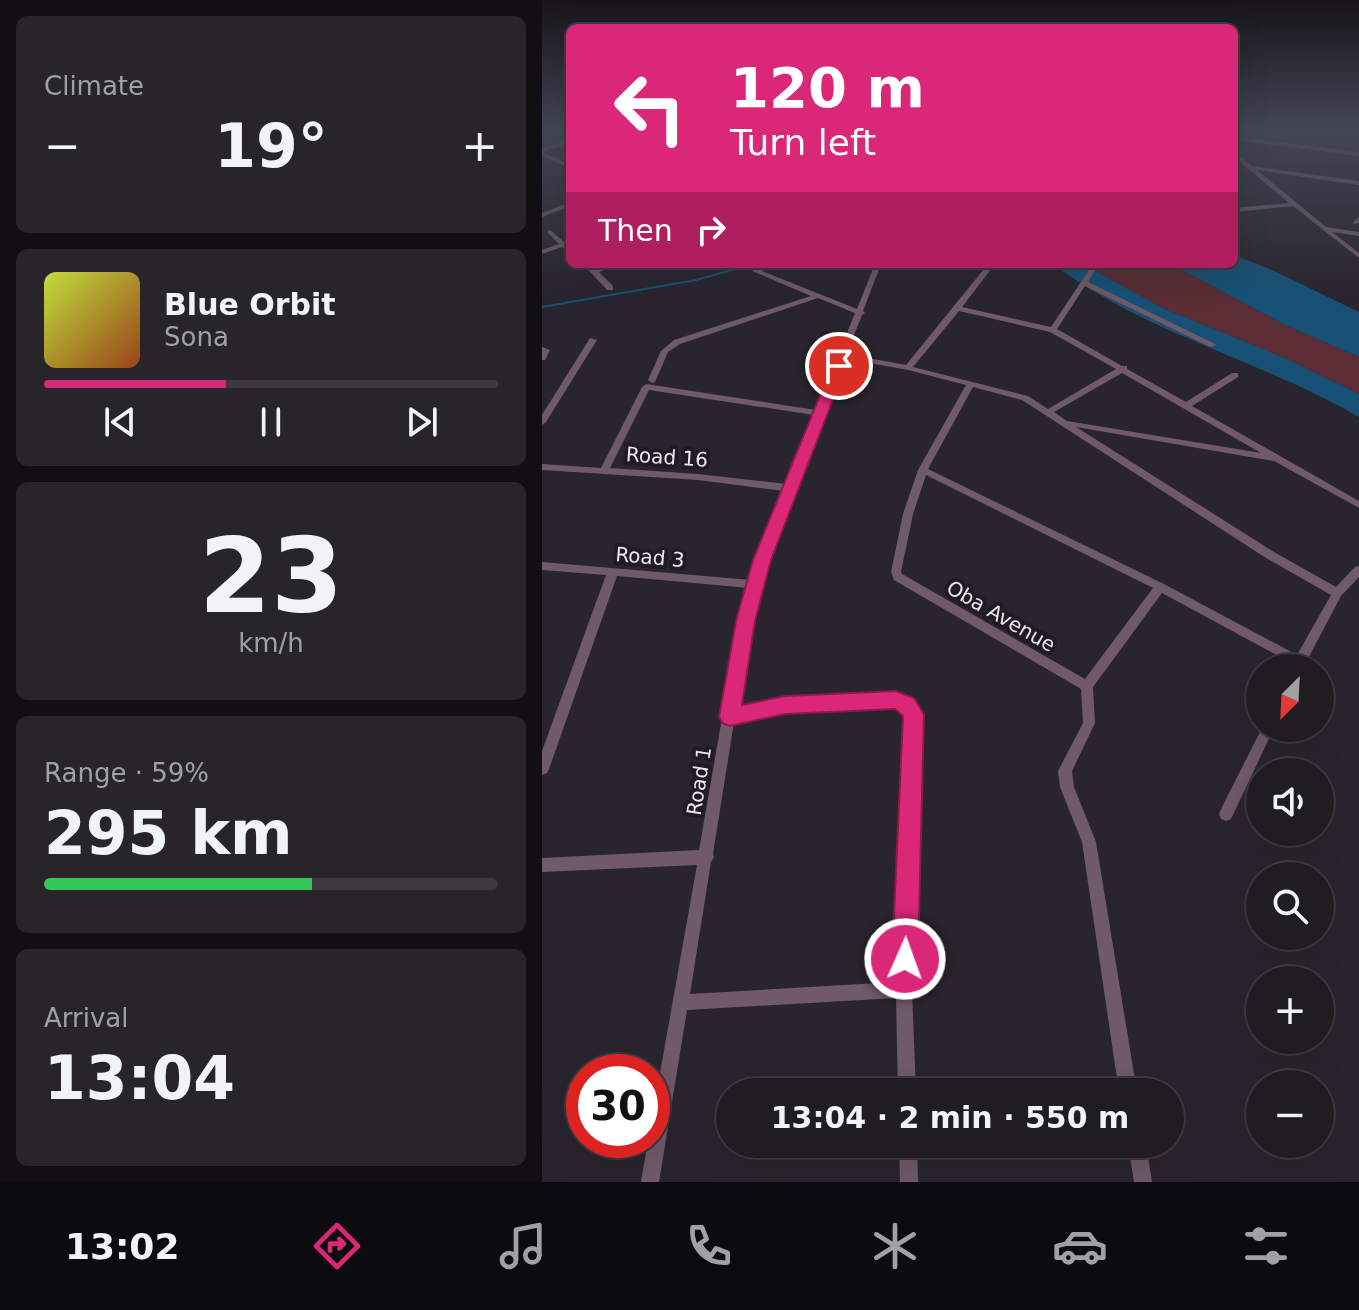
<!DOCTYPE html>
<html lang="en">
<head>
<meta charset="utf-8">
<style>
	body { margin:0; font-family:"DejaVu Sans",sans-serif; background:#27252a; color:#f1f3f6; height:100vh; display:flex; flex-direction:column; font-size:30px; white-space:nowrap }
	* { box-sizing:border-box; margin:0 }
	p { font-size:26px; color:#a1a1a5 }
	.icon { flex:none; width:44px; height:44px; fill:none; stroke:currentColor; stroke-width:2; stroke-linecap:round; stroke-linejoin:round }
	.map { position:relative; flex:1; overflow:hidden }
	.panel { display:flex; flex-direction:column; gap:16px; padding:16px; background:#110f13; width:542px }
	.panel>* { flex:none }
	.banner { position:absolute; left:24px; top:24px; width:672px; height:244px; border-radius:12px; box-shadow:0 8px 32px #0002,0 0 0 2px #3c3a40; background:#db2777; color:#fff; overflow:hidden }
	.needle { width:52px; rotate:204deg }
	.fabs { position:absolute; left:704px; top:654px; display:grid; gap:16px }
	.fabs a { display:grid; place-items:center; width:88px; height:88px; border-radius:50%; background:#1f1c22; box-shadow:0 8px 32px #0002,0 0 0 2px #3c3a40; font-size:40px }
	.speed { position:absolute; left:24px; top:1054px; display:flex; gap:16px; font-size:40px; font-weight:700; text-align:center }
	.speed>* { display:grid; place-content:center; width:104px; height:104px; border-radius:50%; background:#1f1c22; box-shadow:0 8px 32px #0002,0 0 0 2px #3c3a40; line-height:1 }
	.speed .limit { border:12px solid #d22; background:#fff; color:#111 }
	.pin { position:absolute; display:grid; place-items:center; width:68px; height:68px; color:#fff; margin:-34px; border:4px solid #fff; border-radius:50%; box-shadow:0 2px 8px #0007 }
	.me { position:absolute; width:88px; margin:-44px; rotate:2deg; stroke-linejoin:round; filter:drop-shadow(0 0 6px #0008) }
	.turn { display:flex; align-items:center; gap:28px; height:168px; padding:0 32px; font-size:36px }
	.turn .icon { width:104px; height:104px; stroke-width:2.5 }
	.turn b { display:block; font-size:56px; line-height:68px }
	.then { display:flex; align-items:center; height:76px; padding:0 32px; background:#0003; gap:16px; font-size:30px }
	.big { font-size:60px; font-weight:600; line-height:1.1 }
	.panel .widget { flex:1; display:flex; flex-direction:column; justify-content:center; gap:12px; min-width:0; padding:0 28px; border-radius:12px; background:#27252a }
	.panel .dial { align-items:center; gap:0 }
	.dial b { font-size:104px; line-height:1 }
	.song { display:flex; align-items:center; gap:24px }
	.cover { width:96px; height:96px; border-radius:12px; background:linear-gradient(135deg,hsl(70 70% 55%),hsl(20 70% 35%)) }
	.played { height:8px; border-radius:4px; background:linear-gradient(90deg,#db2777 40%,#3c3a40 40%) }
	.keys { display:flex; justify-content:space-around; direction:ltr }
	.heat { display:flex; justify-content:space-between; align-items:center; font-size:44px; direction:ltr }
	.charge { height:12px; border-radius:6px; background:linear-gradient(90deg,#34c759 59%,#3c3a40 0) }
	.trip { position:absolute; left:174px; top:1078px; width:468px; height:80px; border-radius:40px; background:#1f1c22; box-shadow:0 8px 32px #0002,0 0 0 2px #3c3a40; font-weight:600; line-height:80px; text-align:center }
	.dock { display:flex; height:128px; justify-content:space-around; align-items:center; background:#0c0b0e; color:#a1a1a5 }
	.dock .icon { width:56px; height:56px }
	.dock .selected { color:#db2777 }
	.dock b { font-size:36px; color:#f1f3f6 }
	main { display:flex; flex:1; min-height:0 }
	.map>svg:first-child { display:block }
	.green { fill:#5b2d34 }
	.water { fill:#165175 }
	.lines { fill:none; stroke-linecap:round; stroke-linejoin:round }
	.stream { stroke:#165175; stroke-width:2 }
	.minor { fill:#705969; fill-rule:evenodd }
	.route { fill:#db2777; stroke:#8e194d; stroke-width:2 }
	.labels { text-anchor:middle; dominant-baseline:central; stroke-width:8; stroke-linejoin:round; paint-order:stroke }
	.street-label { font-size:20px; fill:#ece9f0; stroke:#201b25 }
</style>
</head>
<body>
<main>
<section class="panel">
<div class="widget"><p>Climate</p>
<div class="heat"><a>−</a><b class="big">19°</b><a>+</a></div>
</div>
<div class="widget">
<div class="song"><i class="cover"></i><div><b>Blue Orbit</b><p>Sona</p></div></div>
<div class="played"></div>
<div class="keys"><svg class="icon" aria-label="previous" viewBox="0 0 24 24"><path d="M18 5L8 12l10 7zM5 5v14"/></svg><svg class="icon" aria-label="pause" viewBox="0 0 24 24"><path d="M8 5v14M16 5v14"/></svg><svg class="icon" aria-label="next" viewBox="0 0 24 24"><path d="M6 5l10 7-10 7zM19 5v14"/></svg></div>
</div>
<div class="widget dial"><b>23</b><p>km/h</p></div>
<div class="widget"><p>Range · 59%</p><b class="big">295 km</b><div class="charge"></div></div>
<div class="widget"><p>Arrival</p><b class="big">13:04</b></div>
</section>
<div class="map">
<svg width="817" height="1182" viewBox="0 0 817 1182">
	<rect width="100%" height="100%" fill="#29252e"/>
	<path class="green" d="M540,264H629L741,324L817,357V394L745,359L623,309Z"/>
	<path class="water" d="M692,255L728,269L817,312V357L741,324L629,264H692Z
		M511,264H540L623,309L745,359L817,394V417C719,360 602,333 511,264Z"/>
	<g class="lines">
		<path class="stream" d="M0,307L154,280L211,264"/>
		<path class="minor" d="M697,137L817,152V156L695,140Z
			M28,139V143L0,152V148Z
			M0,152L28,164V168L0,156Z
			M692,152L710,166L817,181V185L715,170L784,227L817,232V236L790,232L817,253V258L751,206L692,212V208L747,203L692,157Z
			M21,205L24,207L23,208L0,217V213Z
			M817,217V223L811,224V222Z
			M8,230L28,247V253L20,247L0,254V250L17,244L5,232Z
			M41,264H48L53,268L65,264H74L57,272L71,286V290H65Z
			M224,264H233L220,271L315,309L333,264H339L321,311L323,313L320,315L306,350L321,357L364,365L446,264H453L420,307L509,327L551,264H557L546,282L675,345L668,347L543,286L515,329L580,366H585V369L644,402L690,373H696V377L650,406L817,501V508L732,461L534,427L732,552L794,587L813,567L817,566V577L799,596L761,668H750L751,664L620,593L551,687L553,723L530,771L532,787L554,842L595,1092H577L540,842L518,787L516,771L541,723L539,689L352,580L349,572L361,514L376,470L424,385L366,370L316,361L304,355L225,560L209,621L194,710L243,700L354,695L369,701L378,714L370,990L374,1092H356L354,998L145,1010L117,1182H99L106,1140H110V1118L155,865L0,872V858L157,850L197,621L207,588L75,576L7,769L5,773L0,775V751L64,575L0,570V562L209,580L215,560L242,491L156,480L0,470V464L59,468L100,387L104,384L274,410L313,313L276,298L138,344L126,352L113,382L110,383L106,380L119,351L132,340L269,296L210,271ZM417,311L508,332L574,369L506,409L486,396L371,367ZM580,373L719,453L525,421L512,412ZM431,387L480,400L724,558L789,595L755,655L622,584L386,469ZM107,390L272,415L245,484L156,474L68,468ZM384,475L611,588L543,679L360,574L359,572L371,514ZM353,705L361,709L366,715L354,982L148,994L169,862L172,857L171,854L192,722L243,710Z
			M48,338L55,340L4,422L0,425V415Z
			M0,347L8,350L3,360H0Z
			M720,728H732L689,819L684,821L679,819L677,814L679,809Z
			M357,1144H375L376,1182H358Z
			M586,1144H604L610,1182H592Z"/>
	</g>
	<linearGradient id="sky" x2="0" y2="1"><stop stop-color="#171419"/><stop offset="0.44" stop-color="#434657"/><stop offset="1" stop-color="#434657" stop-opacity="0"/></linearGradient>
	<rect width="817" height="294" fill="url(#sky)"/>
	<path class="route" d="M297,362L304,366L229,560L213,621L200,705L243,696L354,691L372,698L382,714L376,959L372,968L363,972L354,968L350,959L361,716L353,709L243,714L188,726L180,723L177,717L194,621L211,560L290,366Z"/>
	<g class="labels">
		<g class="street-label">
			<text transform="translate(125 457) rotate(4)">Road 16</text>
			<text transform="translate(108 557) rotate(5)">Road 3</text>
			<text transform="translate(459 616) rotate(30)">Oba Avenue</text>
			<text transform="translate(157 781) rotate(-81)">Road 1</text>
		</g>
	</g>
</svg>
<div class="fabs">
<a><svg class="needle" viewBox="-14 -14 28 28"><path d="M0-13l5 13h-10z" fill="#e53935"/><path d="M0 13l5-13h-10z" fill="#a1a1a5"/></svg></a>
<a><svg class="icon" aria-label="sound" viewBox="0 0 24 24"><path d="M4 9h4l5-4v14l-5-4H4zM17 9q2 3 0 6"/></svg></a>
<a><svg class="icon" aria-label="search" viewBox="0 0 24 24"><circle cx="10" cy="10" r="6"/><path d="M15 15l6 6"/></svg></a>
<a>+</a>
<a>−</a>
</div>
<div class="speed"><div class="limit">30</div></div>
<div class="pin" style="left:297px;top:366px;background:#d93025"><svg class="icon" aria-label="arrive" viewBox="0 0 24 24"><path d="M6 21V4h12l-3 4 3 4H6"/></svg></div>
<svg class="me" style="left:363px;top:959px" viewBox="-20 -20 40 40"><circle r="17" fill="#db2777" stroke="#fff" stroke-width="3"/><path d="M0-11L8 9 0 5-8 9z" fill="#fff"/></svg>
<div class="trip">13:04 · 2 min · 550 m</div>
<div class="banner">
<div class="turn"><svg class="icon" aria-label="left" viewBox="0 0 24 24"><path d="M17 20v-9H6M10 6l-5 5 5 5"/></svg><div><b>120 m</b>Turn left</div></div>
<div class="then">Then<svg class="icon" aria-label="right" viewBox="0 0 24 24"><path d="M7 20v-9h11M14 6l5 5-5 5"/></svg></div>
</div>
</div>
</main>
<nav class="dock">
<b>13:02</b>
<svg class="icon selected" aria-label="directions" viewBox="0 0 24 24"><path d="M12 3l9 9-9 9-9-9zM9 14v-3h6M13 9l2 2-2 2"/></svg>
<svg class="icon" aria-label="music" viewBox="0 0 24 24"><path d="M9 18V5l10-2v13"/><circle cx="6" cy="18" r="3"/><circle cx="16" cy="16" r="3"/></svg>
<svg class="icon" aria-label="phone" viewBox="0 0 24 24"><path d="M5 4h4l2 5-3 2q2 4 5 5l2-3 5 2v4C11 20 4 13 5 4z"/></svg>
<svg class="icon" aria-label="climate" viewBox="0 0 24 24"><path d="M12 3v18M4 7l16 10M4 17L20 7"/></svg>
<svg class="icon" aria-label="car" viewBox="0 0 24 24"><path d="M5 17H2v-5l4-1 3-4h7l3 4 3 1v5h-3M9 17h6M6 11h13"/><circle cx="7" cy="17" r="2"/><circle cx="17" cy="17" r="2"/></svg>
<svg class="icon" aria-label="filters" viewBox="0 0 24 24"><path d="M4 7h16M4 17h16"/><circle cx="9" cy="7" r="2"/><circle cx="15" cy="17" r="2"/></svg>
</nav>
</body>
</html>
